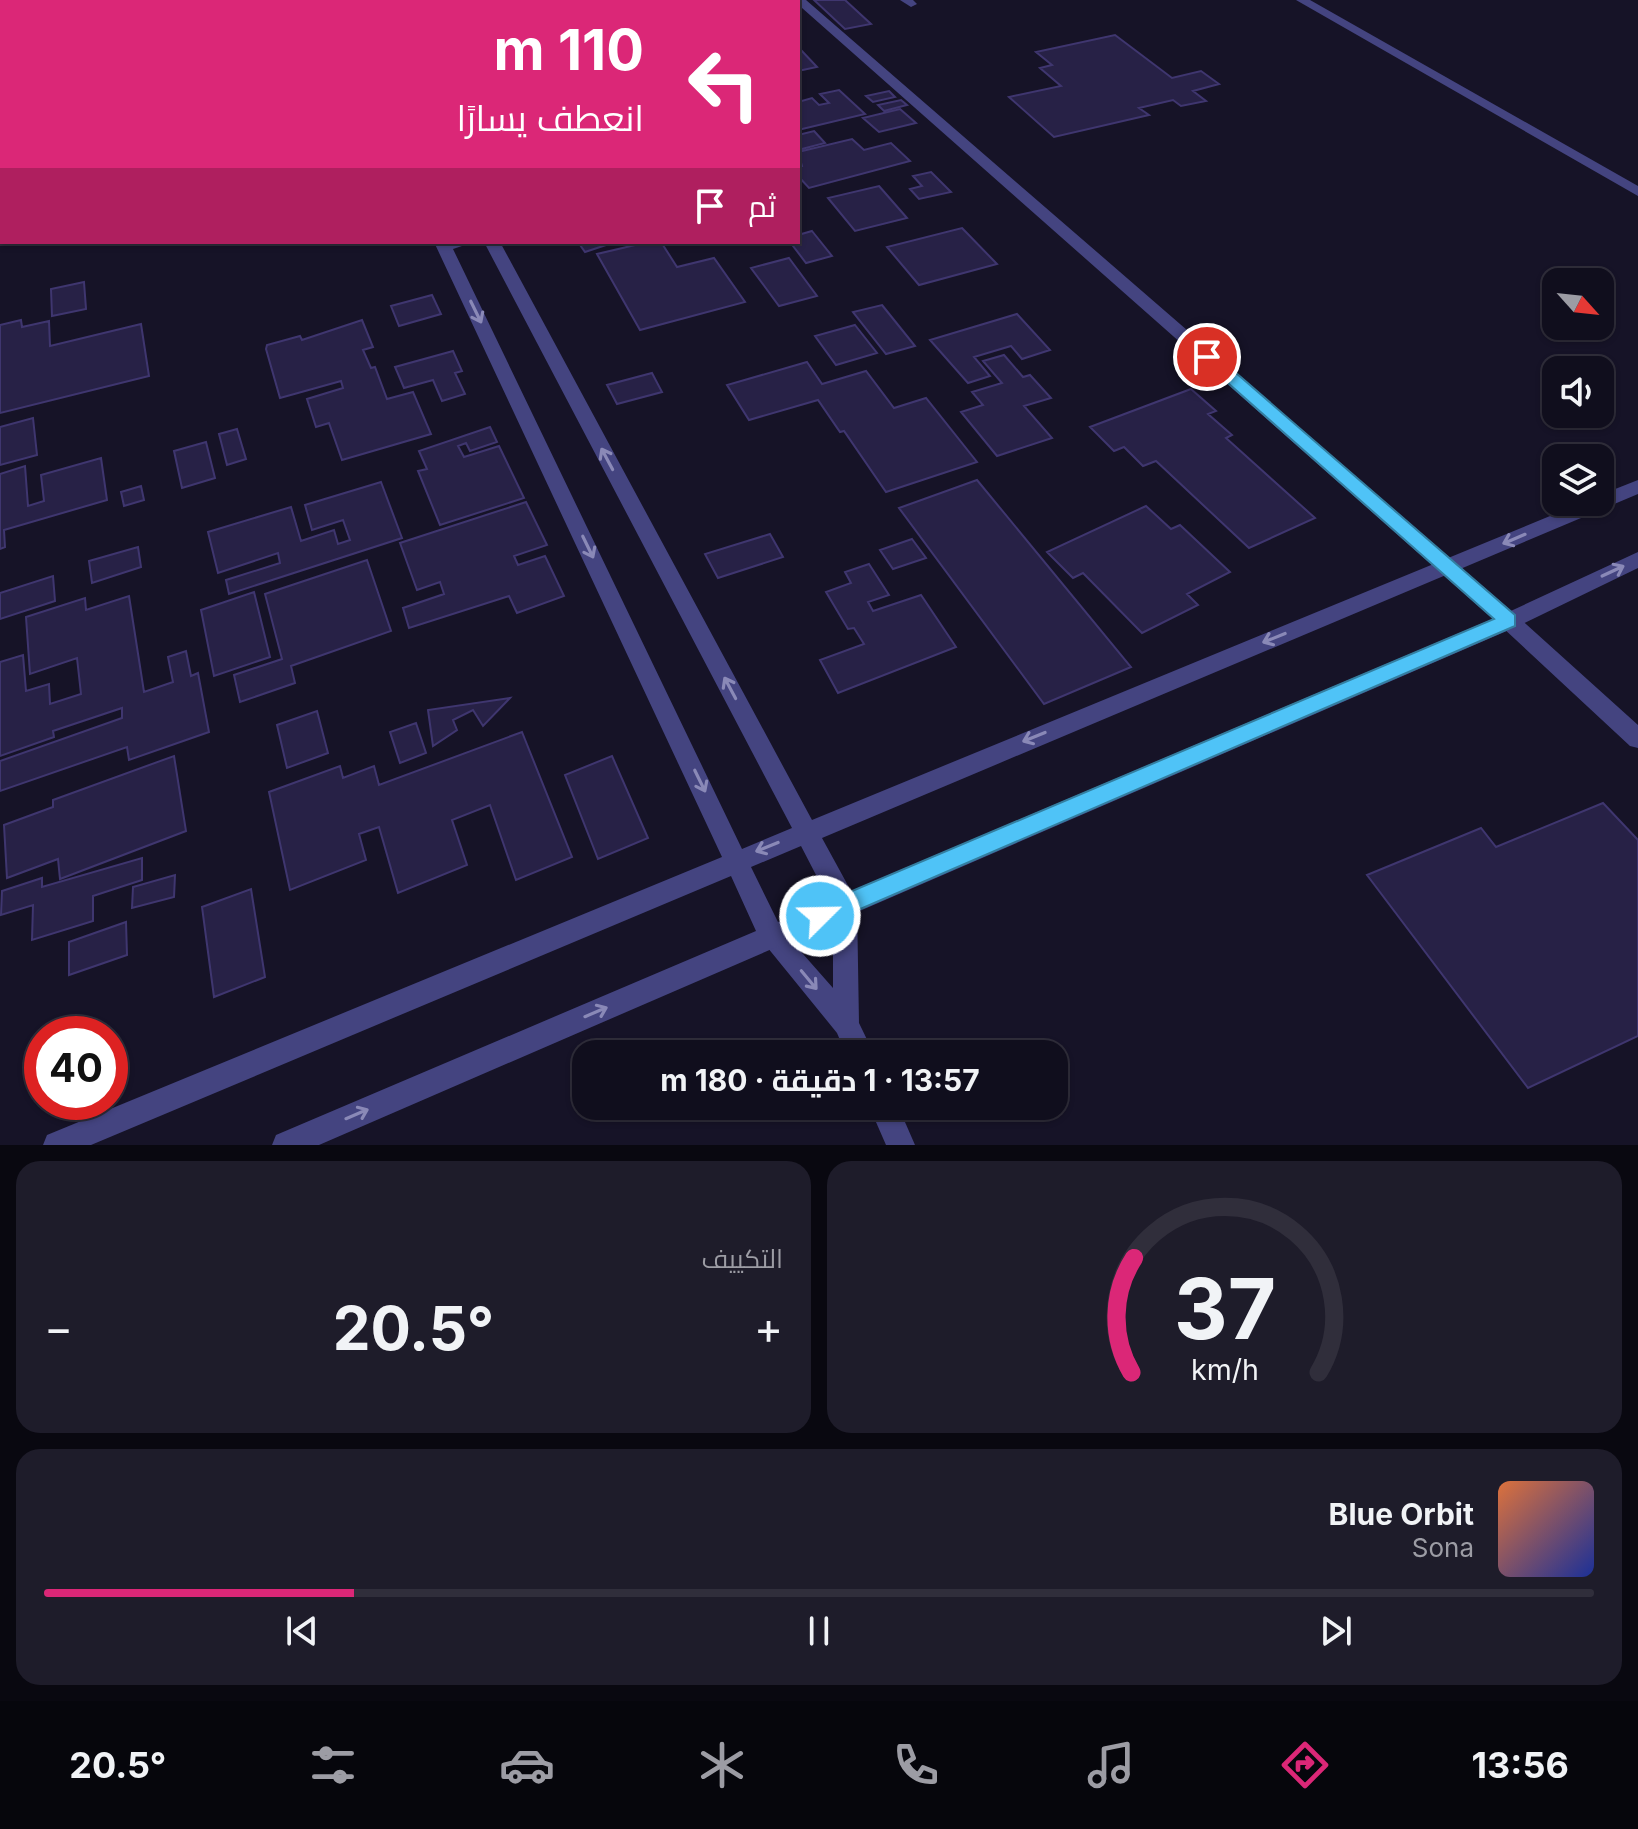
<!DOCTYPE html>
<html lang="ar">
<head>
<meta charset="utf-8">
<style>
	body { margin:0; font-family:Inter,Cairo,sans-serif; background:#1e1c2a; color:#f1f3f6; direction:rtl; height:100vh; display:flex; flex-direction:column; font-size:30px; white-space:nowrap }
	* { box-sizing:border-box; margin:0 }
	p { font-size:26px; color:#9c9ca4 }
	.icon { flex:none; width:44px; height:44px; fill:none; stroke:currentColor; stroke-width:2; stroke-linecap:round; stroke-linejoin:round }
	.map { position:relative; height:1145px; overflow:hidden; direction:ltr }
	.side { display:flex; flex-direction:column; gap:16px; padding:16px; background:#090810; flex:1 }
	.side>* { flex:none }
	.hud { position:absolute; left:0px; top:0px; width:800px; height:244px; box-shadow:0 2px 6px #0004,0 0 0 2px #302e3b; direction:rtl; background:#db2777; color:#fff; overflow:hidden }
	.needle { width:52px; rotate:117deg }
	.fabs { position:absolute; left:1542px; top:268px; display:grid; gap:16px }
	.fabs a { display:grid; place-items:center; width:72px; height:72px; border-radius:16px; background:#100e1d; box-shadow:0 2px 6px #0004,0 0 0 2px #302e3b; font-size:40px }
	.speed { position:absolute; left:24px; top:1016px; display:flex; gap:16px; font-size:40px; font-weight:700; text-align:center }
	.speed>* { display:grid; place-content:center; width:104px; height:104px; border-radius:50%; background:#100e1d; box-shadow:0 2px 6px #0004,0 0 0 2px #302e3b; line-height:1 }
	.speed .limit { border:12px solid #d22; background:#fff; color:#111 }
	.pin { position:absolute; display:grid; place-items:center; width:68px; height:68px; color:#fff; margin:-34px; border:4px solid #fff; border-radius:50%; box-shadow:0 2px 8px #0007 }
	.me { position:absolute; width:88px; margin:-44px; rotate:67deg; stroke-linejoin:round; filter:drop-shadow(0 0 6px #0008) }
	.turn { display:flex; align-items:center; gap:28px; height:168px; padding:0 24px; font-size:36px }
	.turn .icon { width:104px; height:104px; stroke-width:2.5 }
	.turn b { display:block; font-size:56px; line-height:68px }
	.then { display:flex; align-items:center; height:76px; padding:0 24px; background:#0003; gap:16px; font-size:30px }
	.big { font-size:60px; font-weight:700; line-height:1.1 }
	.side .card { flex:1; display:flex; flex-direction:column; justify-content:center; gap:12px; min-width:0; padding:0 28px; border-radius:24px; background:#1e1c2a }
	.side .dial { align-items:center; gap:0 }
	.dial svg { height:208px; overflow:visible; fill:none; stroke:#302e3b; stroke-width:7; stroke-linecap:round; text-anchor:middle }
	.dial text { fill:#f1f3f6; stroke:none }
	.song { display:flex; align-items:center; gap:24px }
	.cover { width:96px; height:96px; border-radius:12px; background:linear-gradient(135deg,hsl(20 70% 55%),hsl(230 70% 35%)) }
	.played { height:8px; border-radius:4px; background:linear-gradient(90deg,#db2777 20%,#302e3b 20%) }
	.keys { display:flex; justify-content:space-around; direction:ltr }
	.heat { display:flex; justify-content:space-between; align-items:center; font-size:44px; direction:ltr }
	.side .tiles { flex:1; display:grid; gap:16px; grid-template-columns:1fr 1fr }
	.card:last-child { grid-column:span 2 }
	.trip { position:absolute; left:572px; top:1040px; width:496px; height:80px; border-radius:24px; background:#100e1d; box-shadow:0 2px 6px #0004,0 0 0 2px #302e3b; font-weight:700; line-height:80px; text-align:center; direction:rtl }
	.menu { display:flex; height:128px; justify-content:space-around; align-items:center; background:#06060c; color:#9c9ca4 }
	.menu .icon { width:56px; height:56px }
	.menu .selected { color:#db2777 }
	.menu b { font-size:36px; color:#f1f3f6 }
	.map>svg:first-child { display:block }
	.building { fill:#272146; stroke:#3f366f; stroke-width:2 }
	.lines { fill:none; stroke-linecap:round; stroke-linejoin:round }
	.service { fill:#444480; fill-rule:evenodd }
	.minor { fill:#444480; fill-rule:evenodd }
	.tertiary { fill:#444480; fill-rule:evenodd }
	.oneway { stroke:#8a89b7 }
	.route { fill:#4fc3f7; stroke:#337fa1; stroke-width:2 }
</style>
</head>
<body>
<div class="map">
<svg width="1638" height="1145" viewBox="0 0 1638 1145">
	<rect width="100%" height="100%" fill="#161327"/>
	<path class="building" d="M471,0H562L564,2H461Z
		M662,0H763L765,2H664Z
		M814,0H845L871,24L845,29Z
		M1115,35L1172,78L1201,71L1219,84L1193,91L1206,101L1181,106L1173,100L1139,108L1149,115L1054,137L1009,97L1061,86L1040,68L1052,65L1036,52Z
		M798,50H801L817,67L798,71Z
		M839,90L865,114L798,130V102L812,98L819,105L829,103L820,94Z
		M889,91L895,97L873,102L866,96Z
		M901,100L907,105L884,111L878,105Z
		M900,109L916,123L879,132L863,118Z
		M814,131L825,143L798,150V135Z
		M852,139L864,150L891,143L910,161L809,188L798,176V167L802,166L798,152Z
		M931,172L951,192L919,199L910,189L922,186L913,176Z
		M879,186L907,218L855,231L828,198Z
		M962,228L997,264L919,285L887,247Z
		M812,231L832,256L806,263L790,242H798V235Z
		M578,242H607L609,244L585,252Z
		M648,242H661L677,267L714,258L745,302L640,330L597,254Z
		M789,258L817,296L779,306L751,268Z
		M84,282L86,309L52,316L51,289Z
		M432,295L441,314L399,326L391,306Z
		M882,305L915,346L886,354L853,312Z
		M1017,314L1050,350L1022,359L1011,346L974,357L990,376L968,383L930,340Z
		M21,320L22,327L49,321L50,346L141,324L149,376L0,413V325Z
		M362,320L373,347L363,350L371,368L375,367L387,399L413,392L431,434L342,460L329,423L316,427L307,399L343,388L341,381L280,398L266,349L267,345L300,336L302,340Z
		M855,325L877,353L836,365L815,336Z
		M453,351L462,371L455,373L465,394L442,401L433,380L404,388L395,367Z
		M1004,355L1023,377L1030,375L1051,398L1024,406L1052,438L997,456L961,412L983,405L972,392L1002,383L983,361Z
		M807,362L822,384L866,371L894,408L926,398L977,462L886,492L844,431L840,432L818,400L749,420L727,385Z
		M652,373L662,392L617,404L607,385Z
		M1191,389L1216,411L1208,414L1232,435L1226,438L1315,518L1249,548L1156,461L1143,466L1124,447L1114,451L1090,427Z
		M33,418L37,455L0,465V427Z
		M490,427L497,442L470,451L466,443L458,446L464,457L499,446L524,498L440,525L418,471L427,469L419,451Z
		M237,429L246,459L227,465L219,434Z
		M206,442L215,478L182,488L174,451Z
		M101,458L107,500L4,530L5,547L0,549V474L25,466L28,506L44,501L41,475Z
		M977,480L1131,667L1044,704L899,508Z
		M381,482L402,538L229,594L226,580L280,563L278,553L218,573L208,532L291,507L301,541L334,530L338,544L350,540L343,520L312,530L305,505Z
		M141,486L144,500L124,506L121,492Z
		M526,502L547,545L514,556L518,565L545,556L564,596L517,613L509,596L409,628L403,608L444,594L440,582L417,590L400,543Z
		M1146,506L1171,529L1180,525L1230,572L1187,594L1198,605L1142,633L1083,573L1073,578L1047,552Z
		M770,534L783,557L718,578L705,554Z
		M912,539L926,558L893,569L880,550Z
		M138,547L141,567L92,583L89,561Z
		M367,560L391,631L291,666L295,683L240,702L234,675L282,659L265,594Z
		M869,564L889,595L868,602L873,611L921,595L956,647L838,693L820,660L864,644L854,628L848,629L826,592L851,583L845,572Z
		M53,576L55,601L0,619V593Z
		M254,592L270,657L214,676L201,610Z
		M129,596L144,692L173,682L168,657L186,651L191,676L198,673L209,732L129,760L127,747L0,791V761L122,718V708L53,731L54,737L0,756V662L23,655L26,691L49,684L50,704L81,694L77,658L30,674L26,617L85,598L86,610Z
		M510,698L483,726L473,710L453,720L457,730L433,746L428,710Z
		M317,711L328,753L287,768L277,725Z
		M416,723L426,753L400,763L390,732Z
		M522,732L572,857L516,880L490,805L452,820L467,865L398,893L379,827L359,834L366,860L290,890L269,792L340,766L343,778L374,766L379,785Z
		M174,756L186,831L60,879L58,859L7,878L4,825L53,807V800Z
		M612,756L648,838L598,859L565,775Z
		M1603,803L1638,840V1036L1528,1088L1367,875L1481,828L1496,847Z
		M142,858V880L93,896V921L32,940L33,905L1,915L2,891L42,878V887Z
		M175,875L174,897L132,908L133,887Z
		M251,889L265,977L214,997L202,907Z
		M126,922L127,955L69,975V942Z"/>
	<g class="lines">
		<path class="service" d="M900,0H913L917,4L911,7Z"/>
		<path class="minor" d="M793,0H806L1516,615L1638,725V748L1630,746L1502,627Z
			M1296,0H1310L1638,186V196Z
			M2,66V74L0,75V67Z
			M845,893L854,897L857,905L859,1023L874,1054H846L837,1033L759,937L763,929L772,925L781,929L833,988V905L836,897Z
			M869,1106H898L915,1145H886Z"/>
		<path class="tertiary" d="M308,0H320L321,2H309Z
			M352,0H364L365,2H353Z
			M434,242H474L453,249L742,849L792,828L484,242H500L812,820L1584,502H1600V495L1638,480V494L822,838L851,891L1502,615L1638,552V568L1516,627L319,1145H272L276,1135L756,931L731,876L91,1145H43L47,1135L722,857ZM801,846L829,900L778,922L751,867Z"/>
	</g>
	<defs><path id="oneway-shaft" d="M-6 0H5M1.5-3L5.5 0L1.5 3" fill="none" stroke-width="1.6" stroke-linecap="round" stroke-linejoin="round" transform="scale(2)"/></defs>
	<g class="oneway">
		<use href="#oneway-shaft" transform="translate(476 312) rotate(64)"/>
		<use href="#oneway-shaft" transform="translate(607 459) rotate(-118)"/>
		<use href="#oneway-shaft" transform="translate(1514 539) rotate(157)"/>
		<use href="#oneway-shaft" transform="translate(588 547) rotate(64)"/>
		<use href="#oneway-shaft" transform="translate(1613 571) rotate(-25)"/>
		<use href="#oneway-shaft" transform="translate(1274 638) rotate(158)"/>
		<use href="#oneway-shaft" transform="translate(730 688) rotate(-118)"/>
		<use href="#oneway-shaft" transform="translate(1034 737) rotate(158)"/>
		<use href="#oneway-shaft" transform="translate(700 781) rotate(64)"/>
		<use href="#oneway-shaft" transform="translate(767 847) rotate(158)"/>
		<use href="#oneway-shaft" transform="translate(809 980) rotate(50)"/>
		<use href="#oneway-shaft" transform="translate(596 1012) rotate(-23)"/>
		<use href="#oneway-shaft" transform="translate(357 1114) rotate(-23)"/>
	</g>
	<path class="route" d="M1202,353H1213L1515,615V626L828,923L820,926L812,923L809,916L812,908L1494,619L1202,360Z"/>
</svg>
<div class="fabs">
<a><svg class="needle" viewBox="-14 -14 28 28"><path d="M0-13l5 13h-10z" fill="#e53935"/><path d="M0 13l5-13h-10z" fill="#9c9ca4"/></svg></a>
<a><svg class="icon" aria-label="sound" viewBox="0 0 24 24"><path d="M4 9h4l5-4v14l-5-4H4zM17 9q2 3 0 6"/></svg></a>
<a><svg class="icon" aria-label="layers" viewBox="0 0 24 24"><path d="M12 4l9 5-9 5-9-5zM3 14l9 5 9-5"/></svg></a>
</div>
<div class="speed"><div class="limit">40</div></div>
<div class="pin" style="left:1207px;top:357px;background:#d93025"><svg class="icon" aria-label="arrive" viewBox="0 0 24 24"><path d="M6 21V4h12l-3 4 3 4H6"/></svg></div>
<svg class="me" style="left:820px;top:916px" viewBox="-20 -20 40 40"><circle r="17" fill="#4fc3f7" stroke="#fff" stroke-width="3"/><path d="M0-11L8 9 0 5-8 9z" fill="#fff"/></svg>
<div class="trip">13:57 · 1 دقيقة · 180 m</div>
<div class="hud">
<div class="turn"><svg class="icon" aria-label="left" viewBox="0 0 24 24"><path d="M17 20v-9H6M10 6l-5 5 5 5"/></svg><div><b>110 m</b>انعطف يسارًا</div></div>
<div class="then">ثم<svg class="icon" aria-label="arrive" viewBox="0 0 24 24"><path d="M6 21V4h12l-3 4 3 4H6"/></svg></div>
</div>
</div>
<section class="side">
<div class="tiles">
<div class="card dial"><svg viewBox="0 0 100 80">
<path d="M14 69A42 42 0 1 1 86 69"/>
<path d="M14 69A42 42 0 0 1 15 25" stroke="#db2777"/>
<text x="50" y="56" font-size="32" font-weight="700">37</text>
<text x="50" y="72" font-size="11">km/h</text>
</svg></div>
<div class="card"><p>التكييف</p>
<div class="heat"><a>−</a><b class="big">20.5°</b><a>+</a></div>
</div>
<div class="card">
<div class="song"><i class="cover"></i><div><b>Blue Orbit</b><p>Sona</p></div></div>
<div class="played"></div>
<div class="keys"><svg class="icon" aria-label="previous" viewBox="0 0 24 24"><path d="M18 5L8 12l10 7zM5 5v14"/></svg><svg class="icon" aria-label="pause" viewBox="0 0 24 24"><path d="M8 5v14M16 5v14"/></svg><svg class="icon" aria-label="next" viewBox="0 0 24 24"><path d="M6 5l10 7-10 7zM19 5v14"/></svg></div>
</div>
</div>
</section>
<nav class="menu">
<b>13:56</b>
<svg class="icon selected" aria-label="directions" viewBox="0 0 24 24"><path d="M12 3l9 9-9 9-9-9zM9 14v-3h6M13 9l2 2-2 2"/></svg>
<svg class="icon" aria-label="music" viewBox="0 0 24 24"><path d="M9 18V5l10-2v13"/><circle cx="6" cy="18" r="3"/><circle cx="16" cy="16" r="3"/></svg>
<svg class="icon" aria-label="phone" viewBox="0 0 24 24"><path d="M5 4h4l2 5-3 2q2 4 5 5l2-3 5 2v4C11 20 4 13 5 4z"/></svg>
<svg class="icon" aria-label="climate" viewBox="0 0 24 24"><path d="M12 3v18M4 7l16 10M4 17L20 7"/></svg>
<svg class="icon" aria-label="car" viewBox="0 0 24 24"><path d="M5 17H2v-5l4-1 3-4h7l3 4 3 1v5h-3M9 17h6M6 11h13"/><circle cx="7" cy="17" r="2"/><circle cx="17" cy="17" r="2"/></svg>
<svg class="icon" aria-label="filters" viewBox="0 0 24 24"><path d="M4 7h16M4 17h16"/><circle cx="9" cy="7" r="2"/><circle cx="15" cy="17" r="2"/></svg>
<b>20.5°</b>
</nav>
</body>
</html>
